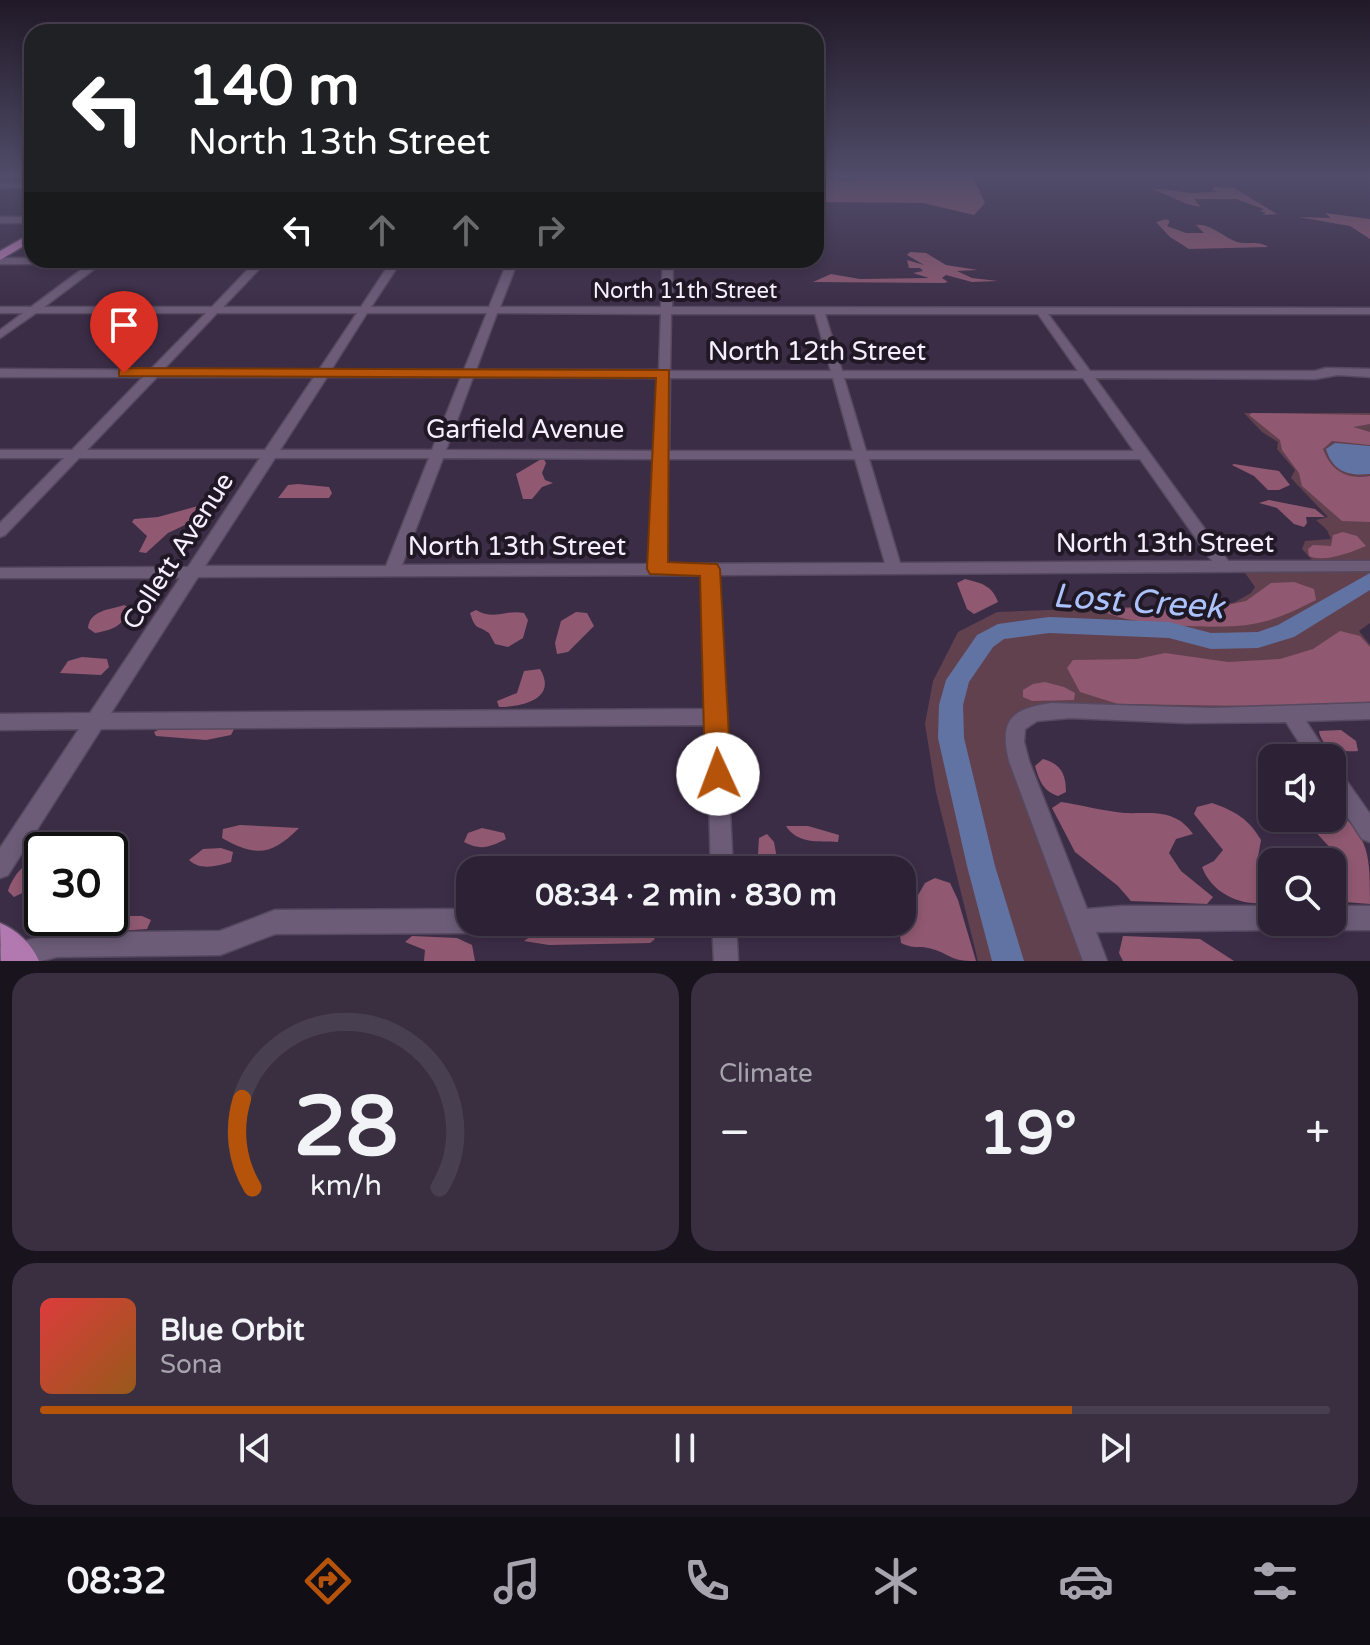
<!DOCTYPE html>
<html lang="en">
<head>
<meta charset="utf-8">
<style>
	body { margin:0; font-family:"Varela Round",sans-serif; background:#392f41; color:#f1f3f6; height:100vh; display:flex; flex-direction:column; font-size:30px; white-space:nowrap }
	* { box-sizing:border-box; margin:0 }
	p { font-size:26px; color:#a7a4ad }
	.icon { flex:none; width:44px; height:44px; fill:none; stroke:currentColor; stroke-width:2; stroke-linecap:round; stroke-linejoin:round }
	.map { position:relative; height:961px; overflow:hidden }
	.sheet { display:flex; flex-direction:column; gap:12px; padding:12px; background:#19131d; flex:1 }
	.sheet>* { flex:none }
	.hud { position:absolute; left:24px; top:24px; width:800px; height:244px; border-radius:24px; box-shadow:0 4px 12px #0003,0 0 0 2px #483f50; background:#202124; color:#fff; overflow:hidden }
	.buttons { position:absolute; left:1258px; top:744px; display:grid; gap:16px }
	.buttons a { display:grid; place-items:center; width:88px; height:88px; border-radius:16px; background:#2d2235; box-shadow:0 4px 12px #0003,0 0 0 2px #483f50; font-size:40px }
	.speed { position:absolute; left:24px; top:832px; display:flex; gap:16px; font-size:40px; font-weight:700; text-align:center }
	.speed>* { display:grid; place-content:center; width:104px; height:104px; border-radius:50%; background:#2d2235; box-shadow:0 4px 12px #0003,0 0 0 2px #483f50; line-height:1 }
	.speed .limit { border:4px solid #111; border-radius:12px; background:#fff; color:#111 }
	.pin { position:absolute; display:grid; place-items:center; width:68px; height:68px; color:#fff; margin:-82px -34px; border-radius:50% 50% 50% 0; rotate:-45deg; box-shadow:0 0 8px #0007 }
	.pin .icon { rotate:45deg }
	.me { position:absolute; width:88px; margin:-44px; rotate:358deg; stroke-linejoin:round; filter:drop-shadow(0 0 6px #0008) }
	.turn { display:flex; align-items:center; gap:28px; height:168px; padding:0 32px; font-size:36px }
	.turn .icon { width:104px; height:104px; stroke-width:2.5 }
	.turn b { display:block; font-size:56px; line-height:68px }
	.lanes { display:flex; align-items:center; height:76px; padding:0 32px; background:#0003; justify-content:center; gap:40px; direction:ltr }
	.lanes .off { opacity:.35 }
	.big { font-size:60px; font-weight:700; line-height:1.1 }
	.sheet .widget { flex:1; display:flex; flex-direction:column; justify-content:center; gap:12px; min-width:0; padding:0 28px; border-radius:24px; background:#392f41 }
	.sheet .dial { align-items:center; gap:0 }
	.dial svg { height:208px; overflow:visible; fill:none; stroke:#483f50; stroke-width:7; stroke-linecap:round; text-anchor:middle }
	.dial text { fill:#f1f3f6; stroke:none }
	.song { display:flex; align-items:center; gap:24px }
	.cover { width:96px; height:96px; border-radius:12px; background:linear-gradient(135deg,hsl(0 70% 55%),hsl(30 70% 35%)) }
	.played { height:8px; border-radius:4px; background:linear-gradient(90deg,#b45309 80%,#483f50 80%) }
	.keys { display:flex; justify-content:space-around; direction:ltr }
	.heat { display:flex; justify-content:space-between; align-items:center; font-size:44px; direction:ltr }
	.sheet .tiles { flex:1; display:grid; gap:12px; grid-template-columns:1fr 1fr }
	.widget:last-child { grid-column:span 2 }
	.trip { position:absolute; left:456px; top:856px; width:460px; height:80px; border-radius:24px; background:#2d2235; box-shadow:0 4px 12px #0003,0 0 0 2px #483f50; font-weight:700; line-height:80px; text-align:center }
	.tab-bar { display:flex; height:128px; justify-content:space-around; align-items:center; background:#120e15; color:#a7a4ad }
	.tab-bar .icon { width:56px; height:56px }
	.tab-bar .active { color:#b45309 }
	.tab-bar b { font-size:36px; color:#f1f3f6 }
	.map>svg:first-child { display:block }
	.green { fill:#62414f }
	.forest { fill:#905971 }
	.water { fill:#6173a3 }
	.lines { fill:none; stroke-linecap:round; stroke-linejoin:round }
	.river { fill:#6173a3; fill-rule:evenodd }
	.minor-casing { stroke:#56495f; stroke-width:3 }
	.major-casing { stroke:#56495f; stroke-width:3 }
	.minor { fill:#6c5c78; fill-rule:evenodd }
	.major { fill:#b279b0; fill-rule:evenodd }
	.route { fill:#b45309; stroke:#753606; stroke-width:2 }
	.labels { text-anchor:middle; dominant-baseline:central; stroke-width:8; stroke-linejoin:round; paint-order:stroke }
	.far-street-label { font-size:22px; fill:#f6edfe; stroke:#201925 }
	.street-label { font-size:26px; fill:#f6edfe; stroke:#201925 }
	.near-water-label { font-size:34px; font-style:italic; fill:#acc2fd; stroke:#201925 }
</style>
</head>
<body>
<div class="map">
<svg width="1370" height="961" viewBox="0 0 1370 961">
	<rect width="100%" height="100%" fill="#3c2d47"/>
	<path class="green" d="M1244,413H1370V561H1313L1302,549L1305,541L1331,539L1327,530L1316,520L1328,517L1291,478L1295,470L1277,449L1278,442L1262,432Z
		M1243,570L1370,572V623L1359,631L1370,645V706L1158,710L1023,709L1010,721L1087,961H978L936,792L925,724L933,681L958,632L997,612L1233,603L1251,593L1255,587Z"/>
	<path class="forest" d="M863,175H972L985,203L974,215L923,203L816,202V178L856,182L855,179L865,177Z
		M1214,187L1234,188L1277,214L1263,215L1266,213L1260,211L1264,209L1236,199H1194L1201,207L1187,204L1151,188L1191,193L1218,192L1213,190Z
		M1325,213L1370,219V239L1350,226L1298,217L1331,218Z
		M1166,219L1170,221L1167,226L1186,233H1204L1196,225C1211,223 1224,238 1237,242C1248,245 1259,240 1268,247L1189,249L1170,237L1156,222Z
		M910,252L926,253L946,265L978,270L957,271L972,278L998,281L972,282L946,275L942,278L948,282L944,283L813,282L831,274L860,279L929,278L913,273L923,271L920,268H909L907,260L924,265L907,255Z
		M1252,413L1370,415V424L1353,427L1370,432V445L1332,441L1323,449C1331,471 1347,480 1370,476V522L1342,521L1302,486L1299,473L1282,450L1280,440L1249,415Z
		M543,458L546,463L542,473L545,480L553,483L542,487L532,499H523L516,474Z
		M1234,464L1279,471L1290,485L1279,490H1268L1254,476L1232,465Z
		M298,484L329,487L332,493L329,498H278L288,485Z
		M1269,500L1315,509L1325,517H1306L1307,523L1304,527L1294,524L1277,508L1259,503Z
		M198,506L187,524L168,533L146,553L139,552L147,536L132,522L134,519L158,517Z
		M1343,532L1357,536L1366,546C1352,552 1324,563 1309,556L1308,549L1313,545L1331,546L1333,535Z
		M965,579C981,583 992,585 998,602L974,614L967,609L957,583Z
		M1294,582L1314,589L1316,600C1296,610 1276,620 1253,624C1223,630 1126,626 1101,610L1196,604L1227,605L1246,601L1271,583Z
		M124,605L130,608C123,626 113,630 95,633L88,628C90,610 109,610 124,605Z
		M476,610C494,621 506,609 524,613L528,620L523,638L508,647L495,644L489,633C476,624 476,631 470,613Z
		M576,612L587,613L594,626L568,652L557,654L555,643L561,621Z
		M1340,631L1360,636L1370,647V703L1253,706L1118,704L1080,692L1067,668L1073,660L1137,659L1165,653L1228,662L1280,659L1313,649Z
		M82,657L107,659L109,667L101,675L60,673L68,661Z
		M540,669C558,699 522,707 499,707L497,701L517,693L524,671Z
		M1045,682L1064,687L1075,693L1074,700L1032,701L1023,697V690L1033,684Z
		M160,729H234L231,735L206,740L156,736L154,732Z
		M1341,730L1356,741L1358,751C1342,752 1322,750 1319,731Z
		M1043,759C1061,764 1066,774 1066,792L1058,796C1043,791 1039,780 1035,766Z
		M1061,802C1082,805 1103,811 1124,813C1151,814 1175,808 1193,834L1176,839L1169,853L1181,871L1213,897L1207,904L1131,901L1118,886L1075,852L1052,808Z
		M1212,803C1235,811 1249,819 1261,840L1258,857L1272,901C1244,909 1212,894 1202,867L1214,861L1223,850L1194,814L1197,807Z
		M1332,807C1370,836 1370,855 1370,904L1332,901V887L1345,888L1348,875L1336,854L1310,826V818H1332Z
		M240,825L299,828C271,856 256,857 222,838L223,829Z
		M786,826H808L839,835L838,842C819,841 797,844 786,826Z
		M482,828L504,833L506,839C490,847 481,851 464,842L468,833Z
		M767,834L774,842L779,870H757L759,838Z
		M221,848L233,852L231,862C216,866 201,871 189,860L203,849Z
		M42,858C42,881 34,888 14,897L8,891C13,875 26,860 42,858Z
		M935,878L950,883L958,900L976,961C948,961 953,955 932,949C920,945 915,950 901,943L899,928L925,883Z
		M122,916H142L151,920L147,929L119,931L93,927L97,922Z
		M574,935L652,936L655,939L650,943L549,945L524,941L531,936Z
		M412,936L457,938L472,945L475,961H424L425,950L405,942Z
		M1123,936L1200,939L1234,961H1123L1119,953Z"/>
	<path class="water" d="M1335,443L1370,446V474C1348,476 1333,472 1326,449Z"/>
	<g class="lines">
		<path class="river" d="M1370,573V590L1294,637L1258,648L1211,649L1169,638L1049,633L1004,639L993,647L969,682L963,705L964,738L995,866L1024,961H992L967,866L938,738L939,705L946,680L977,635L998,624L1049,617L1169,622L1211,633L1258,632L1278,625Z"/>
		<defs>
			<path id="minor" d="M32,183V187L0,188V184Z
				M0,217H32V223H0Z
				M0,258L663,260L658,263H517L500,307H661L663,260H673L672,307L1370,308V314H1048L1090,371H1315L1326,368L1370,369V377L1338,375L1315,379L1095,378L1228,561H1370V571L718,575L733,870H711L707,725L101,729L8,875L0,878V848L79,729L0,730V714L90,713L180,578H0V568L188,567L260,458H79L5,535L0,537V523L64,458H0V450H72L143,377H0V369L150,370L206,313H36L0,338V330L23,313H0V307H31L89,264H0ZM254,263L212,307H44L101,264ZM265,263H390L361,307H223ZM400,263H507L489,307H371ZM217,313H357L319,370H163ZM367,313H487L464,370H331ZM497,313L661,314L659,370H476ZM671,314H815L831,371H670ZM825,314H1038L1078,371H842ZM157,377H314L265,450H87ZM327,377H461L432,450H280ZM473,377L658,378L655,451L446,450ZM670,378H833L853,451H669ZM844,378H1083L1134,451H866ZM275,458H429L386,566H205ZM443,458L655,459L650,564L402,565ZM668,459H855L885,563L666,564ZM869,459H1140L1212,561L900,563ZM702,575L706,709L111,713L198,577Z
				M1051,703L1212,708L1370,703V719L1306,721L1330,758H1309L1286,722L1186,723L1070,718L1037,721L1025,729L1024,742L1029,761L1087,909L1122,906H1272V922H1282L1280,926L1272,930L1096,932L1107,961H1083L1009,761C999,720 1011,709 1051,703Z
				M1332,767L1339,770L1370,814V842L1362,839L1332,793Z
				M1332,906H1370V930H1332L1324,926L1322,922H1332Z
				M470,909V922H481L478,929L470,933L275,934L220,955L57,957L41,961H0V947L57,933L220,931L275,910Z
				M712,922H736L738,961H714Z"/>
			<path id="major" d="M32,233V241L0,260V251Z
				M0,923C17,930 32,944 39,961H1Z"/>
		</defs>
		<use href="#minor" class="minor-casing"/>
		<use href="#major" class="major-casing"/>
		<use href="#minor" class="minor"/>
		<use href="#major" class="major"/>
	</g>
	<linearGradient id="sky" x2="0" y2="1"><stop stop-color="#211927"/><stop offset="0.57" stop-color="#504c69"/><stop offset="1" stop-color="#504c69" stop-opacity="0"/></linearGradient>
	<rect width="1370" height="309" fill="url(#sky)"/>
	<path class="route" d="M124,368L669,370L668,562L717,564L720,569L731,774L727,782L718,785L709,782L705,774L700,576L650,574L647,569L656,378L119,376V370Z"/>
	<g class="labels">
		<g class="far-street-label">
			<text x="685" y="291">North 11th Street</text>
		</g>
		<g class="street-label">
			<text x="817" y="351">North 12th Street</text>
			<text x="525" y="429">Garfield Avenue</text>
			<text x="1165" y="543">North 13th Street</text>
			<text x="517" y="546">North 13th Street</text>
			<text transform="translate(178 551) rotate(-57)">Collett Avenue</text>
		</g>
		<g class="near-water-label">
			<text transform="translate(1138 602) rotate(4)">Lost Creek</text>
		</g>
	</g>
</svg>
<div class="buttons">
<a><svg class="icon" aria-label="sound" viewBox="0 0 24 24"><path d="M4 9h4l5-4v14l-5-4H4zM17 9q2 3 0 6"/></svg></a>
<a><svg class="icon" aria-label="search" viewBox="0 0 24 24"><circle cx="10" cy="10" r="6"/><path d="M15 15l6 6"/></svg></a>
</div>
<div class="speed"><div class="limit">30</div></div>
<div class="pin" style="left:124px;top:373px;background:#d93025"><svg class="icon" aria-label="arrive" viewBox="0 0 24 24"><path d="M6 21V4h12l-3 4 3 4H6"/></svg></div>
<svg class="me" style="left:718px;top:774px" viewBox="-20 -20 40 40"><circle r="19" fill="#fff"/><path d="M0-13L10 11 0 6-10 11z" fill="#b45309"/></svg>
<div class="trip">08:34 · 2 min · 830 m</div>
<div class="hud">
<div class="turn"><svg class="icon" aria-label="left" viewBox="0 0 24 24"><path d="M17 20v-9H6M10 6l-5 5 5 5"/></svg><div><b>140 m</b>North 13th Street</div></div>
<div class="lanes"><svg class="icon" aria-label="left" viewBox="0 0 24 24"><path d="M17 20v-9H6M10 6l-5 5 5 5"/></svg><svg class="icon off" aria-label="ahead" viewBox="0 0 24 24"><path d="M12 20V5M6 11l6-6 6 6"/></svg><svg class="icon off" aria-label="ahead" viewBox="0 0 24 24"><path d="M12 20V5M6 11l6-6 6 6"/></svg><svg class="icon off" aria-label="right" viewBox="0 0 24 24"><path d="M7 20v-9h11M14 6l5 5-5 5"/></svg></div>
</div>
</div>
<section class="sheet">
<div class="tiles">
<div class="widget dial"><svg viewBox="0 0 100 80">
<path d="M14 69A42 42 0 1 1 86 69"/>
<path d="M14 69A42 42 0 0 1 10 35" stroke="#b45309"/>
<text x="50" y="56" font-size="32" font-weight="700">28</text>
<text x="50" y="72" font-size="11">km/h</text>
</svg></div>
<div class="widget"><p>Climate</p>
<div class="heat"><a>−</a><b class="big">19°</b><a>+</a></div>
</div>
<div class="widget">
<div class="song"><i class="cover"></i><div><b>Blue Orbit</b><p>Sona</p></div></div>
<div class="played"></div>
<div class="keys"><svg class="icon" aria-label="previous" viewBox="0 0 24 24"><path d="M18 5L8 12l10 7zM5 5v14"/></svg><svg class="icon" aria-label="pause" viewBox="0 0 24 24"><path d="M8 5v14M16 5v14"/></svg><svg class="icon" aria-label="next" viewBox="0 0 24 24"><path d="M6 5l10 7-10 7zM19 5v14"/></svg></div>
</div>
</div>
</section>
<nav class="tab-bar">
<b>08:32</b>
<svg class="icon active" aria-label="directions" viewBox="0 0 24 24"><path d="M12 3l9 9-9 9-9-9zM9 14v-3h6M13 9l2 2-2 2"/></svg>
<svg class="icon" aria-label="music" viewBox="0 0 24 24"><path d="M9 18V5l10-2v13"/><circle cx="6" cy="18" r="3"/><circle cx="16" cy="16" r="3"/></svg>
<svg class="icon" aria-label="phone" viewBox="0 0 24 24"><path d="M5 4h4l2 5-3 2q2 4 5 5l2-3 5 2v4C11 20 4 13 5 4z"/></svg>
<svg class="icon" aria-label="climate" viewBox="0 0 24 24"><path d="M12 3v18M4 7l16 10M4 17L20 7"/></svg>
<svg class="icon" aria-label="car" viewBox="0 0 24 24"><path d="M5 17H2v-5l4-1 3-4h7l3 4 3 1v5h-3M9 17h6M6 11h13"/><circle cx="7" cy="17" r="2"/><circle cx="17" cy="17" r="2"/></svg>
<svg class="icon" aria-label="filters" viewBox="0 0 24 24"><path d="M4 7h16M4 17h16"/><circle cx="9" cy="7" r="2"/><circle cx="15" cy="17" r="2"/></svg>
</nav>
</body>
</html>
